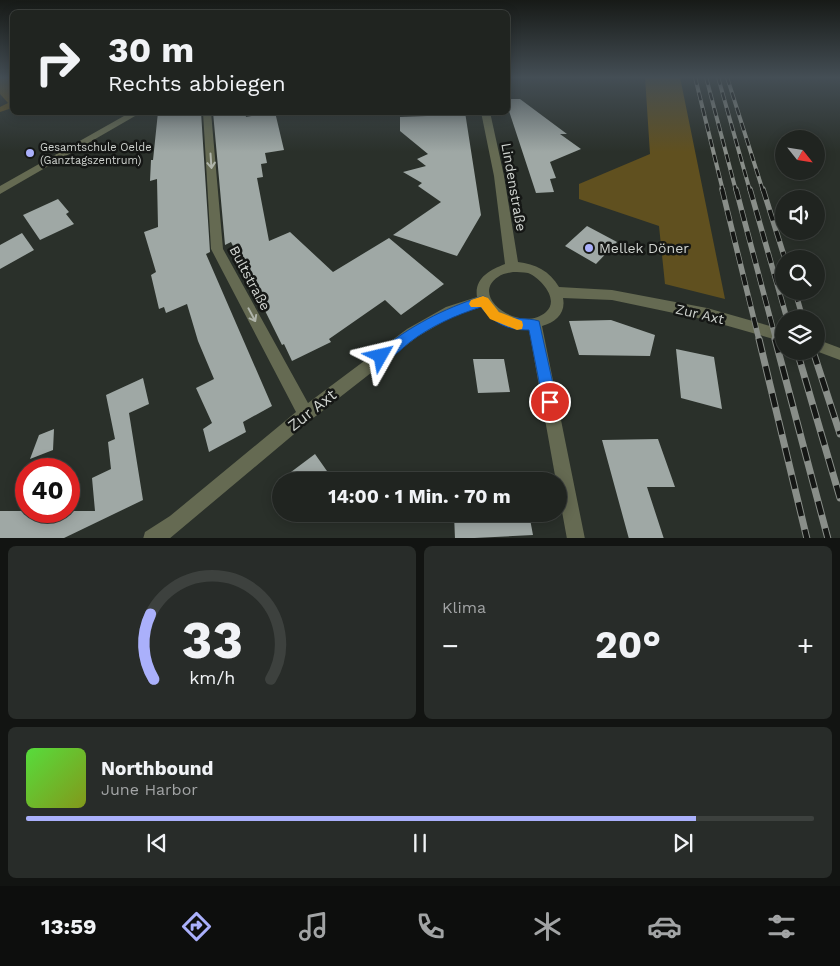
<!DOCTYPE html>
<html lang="de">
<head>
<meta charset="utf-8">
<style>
	body { margin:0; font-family:"Work Sans",sans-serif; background:#282c29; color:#f1f3f6; height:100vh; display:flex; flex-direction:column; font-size:19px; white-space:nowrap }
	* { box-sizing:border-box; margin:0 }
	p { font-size:16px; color:#a2a4a5 }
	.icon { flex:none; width:28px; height:28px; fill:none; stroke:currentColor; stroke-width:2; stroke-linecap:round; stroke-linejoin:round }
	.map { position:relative; height:538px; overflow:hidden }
	.drawer { display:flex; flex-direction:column; gap:8px; padding:8px; background:#121412; flex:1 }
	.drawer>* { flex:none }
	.guide { position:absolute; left:10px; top:10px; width:500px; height:105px; border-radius:8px; box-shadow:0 2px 12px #0003,0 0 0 1px #3d413e; background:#202420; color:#f1f3f6; overflow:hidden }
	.needle { width:32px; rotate:120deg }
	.controls { position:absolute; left:775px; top:130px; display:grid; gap:10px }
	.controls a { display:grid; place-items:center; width:50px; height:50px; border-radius:50%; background:#202420; box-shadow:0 2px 12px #0003,0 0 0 1px #3d413e; font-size:25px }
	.speed { position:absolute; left:15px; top:458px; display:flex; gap:10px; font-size:25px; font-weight:700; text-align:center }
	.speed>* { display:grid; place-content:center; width:65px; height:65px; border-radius:50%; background:#202420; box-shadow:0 2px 12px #0003,0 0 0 1px #3d413e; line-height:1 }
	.speed .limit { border:8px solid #d22; background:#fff; color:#111 }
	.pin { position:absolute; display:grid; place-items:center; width:42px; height:42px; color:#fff; margin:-21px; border:2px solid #fff; border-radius:50%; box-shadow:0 1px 5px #0007 }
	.me { position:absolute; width:55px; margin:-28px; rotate:53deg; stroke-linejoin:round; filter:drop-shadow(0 0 4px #0008) }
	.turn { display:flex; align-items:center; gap:18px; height:105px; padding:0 15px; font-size:22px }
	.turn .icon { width:65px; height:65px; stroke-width:2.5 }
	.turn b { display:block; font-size:35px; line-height:42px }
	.big { font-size:38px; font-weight:700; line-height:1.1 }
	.drawer .widget { flex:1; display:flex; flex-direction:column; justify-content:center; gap:8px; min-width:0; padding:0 18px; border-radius:8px; background:#282c29 }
	.drawer .dial { align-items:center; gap:0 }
	.dial svg { height:130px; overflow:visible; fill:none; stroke:#3d413e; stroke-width:7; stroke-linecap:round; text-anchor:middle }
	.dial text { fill:#f1f3f6; stroke:none }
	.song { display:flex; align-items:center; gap:15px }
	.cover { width:60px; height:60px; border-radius:8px; background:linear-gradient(135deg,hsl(110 70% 55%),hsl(70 70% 35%)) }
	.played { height:5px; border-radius:2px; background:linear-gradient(90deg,#aab0fb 85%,#3d413e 85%) }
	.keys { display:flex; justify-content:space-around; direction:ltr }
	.heat { display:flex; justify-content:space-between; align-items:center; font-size:28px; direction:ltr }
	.drawer .tiles { flex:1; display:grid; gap:8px; grid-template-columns:1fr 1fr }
	.widget:last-child { grid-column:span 2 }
	.trip { position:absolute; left:272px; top:472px; width:295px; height:50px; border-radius:25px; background:#202420; box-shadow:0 2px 12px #0003,0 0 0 1px #3d413e; font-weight:700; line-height:50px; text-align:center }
	.dock { display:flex; height:80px; justify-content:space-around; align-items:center; background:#0d0e0d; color:#a2a4a5 }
	.dock .icon { width:35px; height:35px }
	.dock .current { color:#aab0fb }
	.dock b { font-size:22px; color:#f1f3f6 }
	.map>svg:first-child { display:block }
	.green { fill:#60501f }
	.building { fill:#9fa8a5 }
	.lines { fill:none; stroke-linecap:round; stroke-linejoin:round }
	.minor { fill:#656a52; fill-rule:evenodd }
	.rail-far2-casing { stroke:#898e89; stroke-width:4 }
	.rail-far1-casing { stroke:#898e89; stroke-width:5.5 }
	.rail-casing { stroke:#898e89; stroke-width:7 }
	.rail-far2 { stroke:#151715; stroke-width:2.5; stroke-dasharray:8; stroke-linecap:butt }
	.rail-far1 { stroke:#151715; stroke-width:4; stroke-dasharray:11; stroke-linecap:butt }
	.rail { stroke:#151715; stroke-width:5; stroke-dasharray:14; stroke-linecap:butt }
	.oneway { stroke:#afb4aa }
	.route { fill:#1a73e8; stroke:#114b97 }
	.slow { fill:#f59e0b }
	.poi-dot { fill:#aab0fb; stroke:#151715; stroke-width:2 }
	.labels { text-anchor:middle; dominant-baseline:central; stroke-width:5; stroke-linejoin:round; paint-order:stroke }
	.far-poi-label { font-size:11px; fill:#cfd3cf; stroke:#151715; text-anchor:start }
	.street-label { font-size:14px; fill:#cfd3cf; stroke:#151715 }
	.poi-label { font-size:14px; fill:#cfd3cf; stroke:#151715; text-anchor:start }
	.near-street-label { font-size:16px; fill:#cfd3cf; stroke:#151715 }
</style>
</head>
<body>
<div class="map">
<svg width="840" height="539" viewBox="0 0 840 539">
	<rect width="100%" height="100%" fill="#2a302a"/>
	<path class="green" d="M0,77H12V108L0,112V107L8,103L0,94Z
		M645,77H680L725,299L665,284L659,226L579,199V184L650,154Z"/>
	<path class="building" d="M508,99H520L567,134H560L581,149L550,162L556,178L550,179L554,192L536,193L509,111Z
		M158,112H201L210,252L206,254L272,406L243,422L246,432L209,452L203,429L212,423L196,388L214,379L198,341L187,304L166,313L164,307L159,309L151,275L156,272L144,232L158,227L157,179L150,181L151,160H153Z
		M213,112H245L246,117L275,112L284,150L265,153L267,163L261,164L263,177L257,178L269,241L290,232L333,272L389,238L444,284L401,315L385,300L329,339L331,342L292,361L284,344L282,345L231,242L225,245Z
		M427,112H465L481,215L457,256L393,235L441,202L418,186L422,183L403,172L426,166L417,159L428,154L400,131V117L427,116Z
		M58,199L69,212L66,214L74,224L40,240L23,215Z
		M587,226L617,242L596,264L565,246Z
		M22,233L34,250L0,269V245Z
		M611,320L655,335L650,356L579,355L569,321Z
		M676,349L714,357L722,409L681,398Z
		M473,359H504L510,392L478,393Z
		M143,378L149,404L129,413L143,500L62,539H0V511H95L92,478L111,469L108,442L115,439L106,395Z
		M54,429L53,450L30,459L39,435Z
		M658,439L675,487H647L664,539H629L602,440Z
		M315,454L334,481H281V484L279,481Z
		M523,476L524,481H482L481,477Z
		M454,514H529L533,535L455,539Z"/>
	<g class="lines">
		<path class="minor" d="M131,112H142L0,194V186Z
			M203,112H211L223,249L308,403L407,329L446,307L477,297C474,278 490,270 505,264L494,176L481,112H490L504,176L518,262C535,264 550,271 559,287L612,290L707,308L784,330V342L707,320L612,300L563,298C566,313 556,322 542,326L585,539H567L559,495V481H556L529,330C511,329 491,324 482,307L455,315L417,337L312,419L169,539H143L145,532L170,516L296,412L211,249ZM513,272C518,272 523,272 528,273C541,278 560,300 546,312C521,334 468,297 498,277C502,274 508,273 513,272Z
			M410,112H418V113L414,116Z
			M816,339L840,348V360L816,351Z"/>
		<defs>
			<path id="rail-far2" d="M695,77L723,191
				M706,77L736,191
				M718,77L750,191
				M727,77L763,191"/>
			<path id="rail-far1" d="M722,189L759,340
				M736,189L776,340
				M750,189L787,319
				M763,189L785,259
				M795,291L803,319"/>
			<path id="rail" d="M759,339L807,539
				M775,339L828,539
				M797,351L840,498
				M813,351L840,434"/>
		</defs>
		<use href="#rail-far2" class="rail-far2-casing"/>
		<use href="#rail-far1" class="rail-far1-casing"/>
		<use href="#rail" class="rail-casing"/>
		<use href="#rail-far2" class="rail-far2"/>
		<use href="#rail-far1" class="rail-far1"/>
		<use href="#rail" class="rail"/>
	</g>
	<defs><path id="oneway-shaft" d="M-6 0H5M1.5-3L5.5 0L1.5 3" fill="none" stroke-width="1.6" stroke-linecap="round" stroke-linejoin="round" transform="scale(1.25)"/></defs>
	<g class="oneway">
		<use href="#oneway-shaft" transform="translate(211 161) rotate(86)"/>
		<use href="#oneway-shaft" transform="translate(252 315) rotate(62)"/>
	</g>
	<linearGradient id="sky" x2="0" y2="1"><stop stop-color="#171a17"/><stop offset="0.51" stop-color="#444e55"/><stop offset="1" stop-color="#444e55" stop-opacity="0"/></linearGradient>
	<rect width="840" height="152" fill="url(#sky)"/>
	<path class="route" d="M483,296C491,299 493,308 500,313C513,321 526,317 539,321L557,402L555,407L550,409L545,407L543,402L529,330C508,330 494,324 481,307C456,315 431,326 410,342C401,349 388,364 377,360L375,356L377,352C413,325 440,310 483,296Z"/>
	<path class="slow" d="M483,296L488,298L499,312L522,321L523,325L522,329L517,330L490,319L481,307H471L469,304L471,300Z"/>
	<g class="poi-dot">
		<circle cx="30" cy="153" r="5"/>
		<circle cx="589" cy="248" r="5"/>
	</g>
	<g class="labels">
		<g class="far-poi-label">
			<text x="40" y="147">Gesamtschule Oelde<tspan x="40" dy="13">(Ganztagszentrum)</tspan></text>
		</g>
		<g class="street-label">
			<text transform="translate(514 187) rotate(80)">Lindenstraße</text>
			<text transform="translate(250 278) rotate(62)">Bultstraße</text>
			<text transform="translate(700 314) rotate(13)">Zur Axt</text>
		</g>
		<g class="poi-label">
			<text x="599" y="248">Mellek Döner</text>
		</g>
		<g class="near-street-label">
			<text transform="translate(312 410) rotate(-38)">Zur Axt</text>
		</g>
	</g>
</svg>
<div class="controls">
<a><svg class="needle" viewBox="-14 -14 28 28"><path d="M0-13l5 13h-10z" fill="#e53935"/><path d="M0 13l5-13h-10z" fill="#a2a4a5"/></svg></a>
<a><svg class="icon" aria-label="sound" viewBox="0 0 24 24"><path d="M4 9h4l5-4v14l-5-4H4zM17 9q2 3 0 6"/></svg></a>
<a><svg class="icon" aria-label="search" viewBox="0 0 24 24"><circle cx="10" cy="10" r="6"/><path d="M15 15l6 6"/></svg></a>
<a><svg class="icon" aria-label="layers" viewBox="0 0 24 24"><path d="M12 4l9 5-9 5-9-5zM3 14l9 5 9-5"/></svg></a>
</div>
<div class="speed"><div class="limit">40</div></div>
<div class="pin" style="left:550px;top:402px;background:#d93025"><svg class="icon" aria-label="arrive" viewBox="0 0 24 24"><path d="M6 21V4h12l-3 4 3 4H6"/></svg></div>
<svg class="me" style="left:381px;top:356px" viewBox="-20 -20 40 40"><path d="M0-17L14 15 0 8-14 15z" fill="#1a73e8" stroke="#fff" stroke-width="4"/></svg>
<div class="trip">14:00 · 1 Min. · 70 m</div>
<div class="guide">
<div class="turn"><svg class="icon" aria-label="right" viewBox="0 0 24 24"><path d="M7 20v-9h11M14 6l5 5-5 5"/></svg><div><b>30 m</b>Rechts abbiegen</div></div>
</div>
</div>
<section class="drawer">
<div class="tiles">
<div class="widget dial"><svg viewBox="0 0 100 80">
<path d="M14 69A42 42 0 1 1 86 69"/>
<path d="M14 69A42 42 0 0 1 12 29" stroke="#aab0fb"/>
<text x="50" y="56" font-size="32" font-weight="700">33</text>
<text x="50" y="72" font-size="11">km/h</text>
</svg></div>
<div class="widget"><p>Klima</p>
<div class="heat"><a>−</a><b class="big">20°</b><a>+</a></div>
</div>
<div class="widget">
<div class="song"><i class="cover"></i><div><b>Northbound</b><p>June Harbor</p></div></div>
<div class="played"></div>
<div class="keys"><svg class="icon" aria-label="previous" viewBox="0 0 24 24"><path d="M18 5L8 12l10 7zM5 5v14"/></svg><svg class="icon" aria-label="pause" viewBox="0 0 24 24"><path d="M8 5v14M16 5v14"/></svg><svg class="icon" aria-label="next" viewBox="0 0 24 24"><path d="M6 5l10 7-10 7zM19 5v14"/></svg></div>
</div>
</div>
</section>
<nav class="dock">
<b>13:59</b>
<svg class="icon current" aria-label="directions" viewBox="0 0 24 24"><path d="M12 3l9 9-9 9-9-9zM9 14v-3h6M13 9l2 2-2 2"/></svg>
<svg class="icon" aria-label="music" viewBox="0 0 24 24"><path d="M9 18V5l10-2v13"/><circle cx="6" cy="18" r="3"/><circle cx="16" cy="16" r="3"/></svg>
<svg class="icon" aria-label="phone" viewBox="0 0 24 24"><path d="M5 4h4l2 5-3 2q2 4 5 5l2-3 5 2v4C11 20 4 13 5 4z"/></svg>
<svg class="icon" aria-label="climate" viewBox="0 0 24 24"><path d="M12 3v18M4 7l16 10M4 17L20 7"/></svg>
<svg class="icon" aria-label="car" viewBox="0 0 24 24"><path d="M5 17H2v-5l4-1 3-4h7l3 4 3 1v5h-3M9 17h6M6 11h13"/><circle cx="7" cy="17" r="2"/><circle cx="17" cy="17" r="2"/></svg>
<svg class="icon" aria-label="filters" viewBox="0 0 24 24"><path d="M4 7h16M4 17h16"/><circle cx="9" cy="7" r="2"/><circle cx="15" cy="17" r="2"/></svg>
</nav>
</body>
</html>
